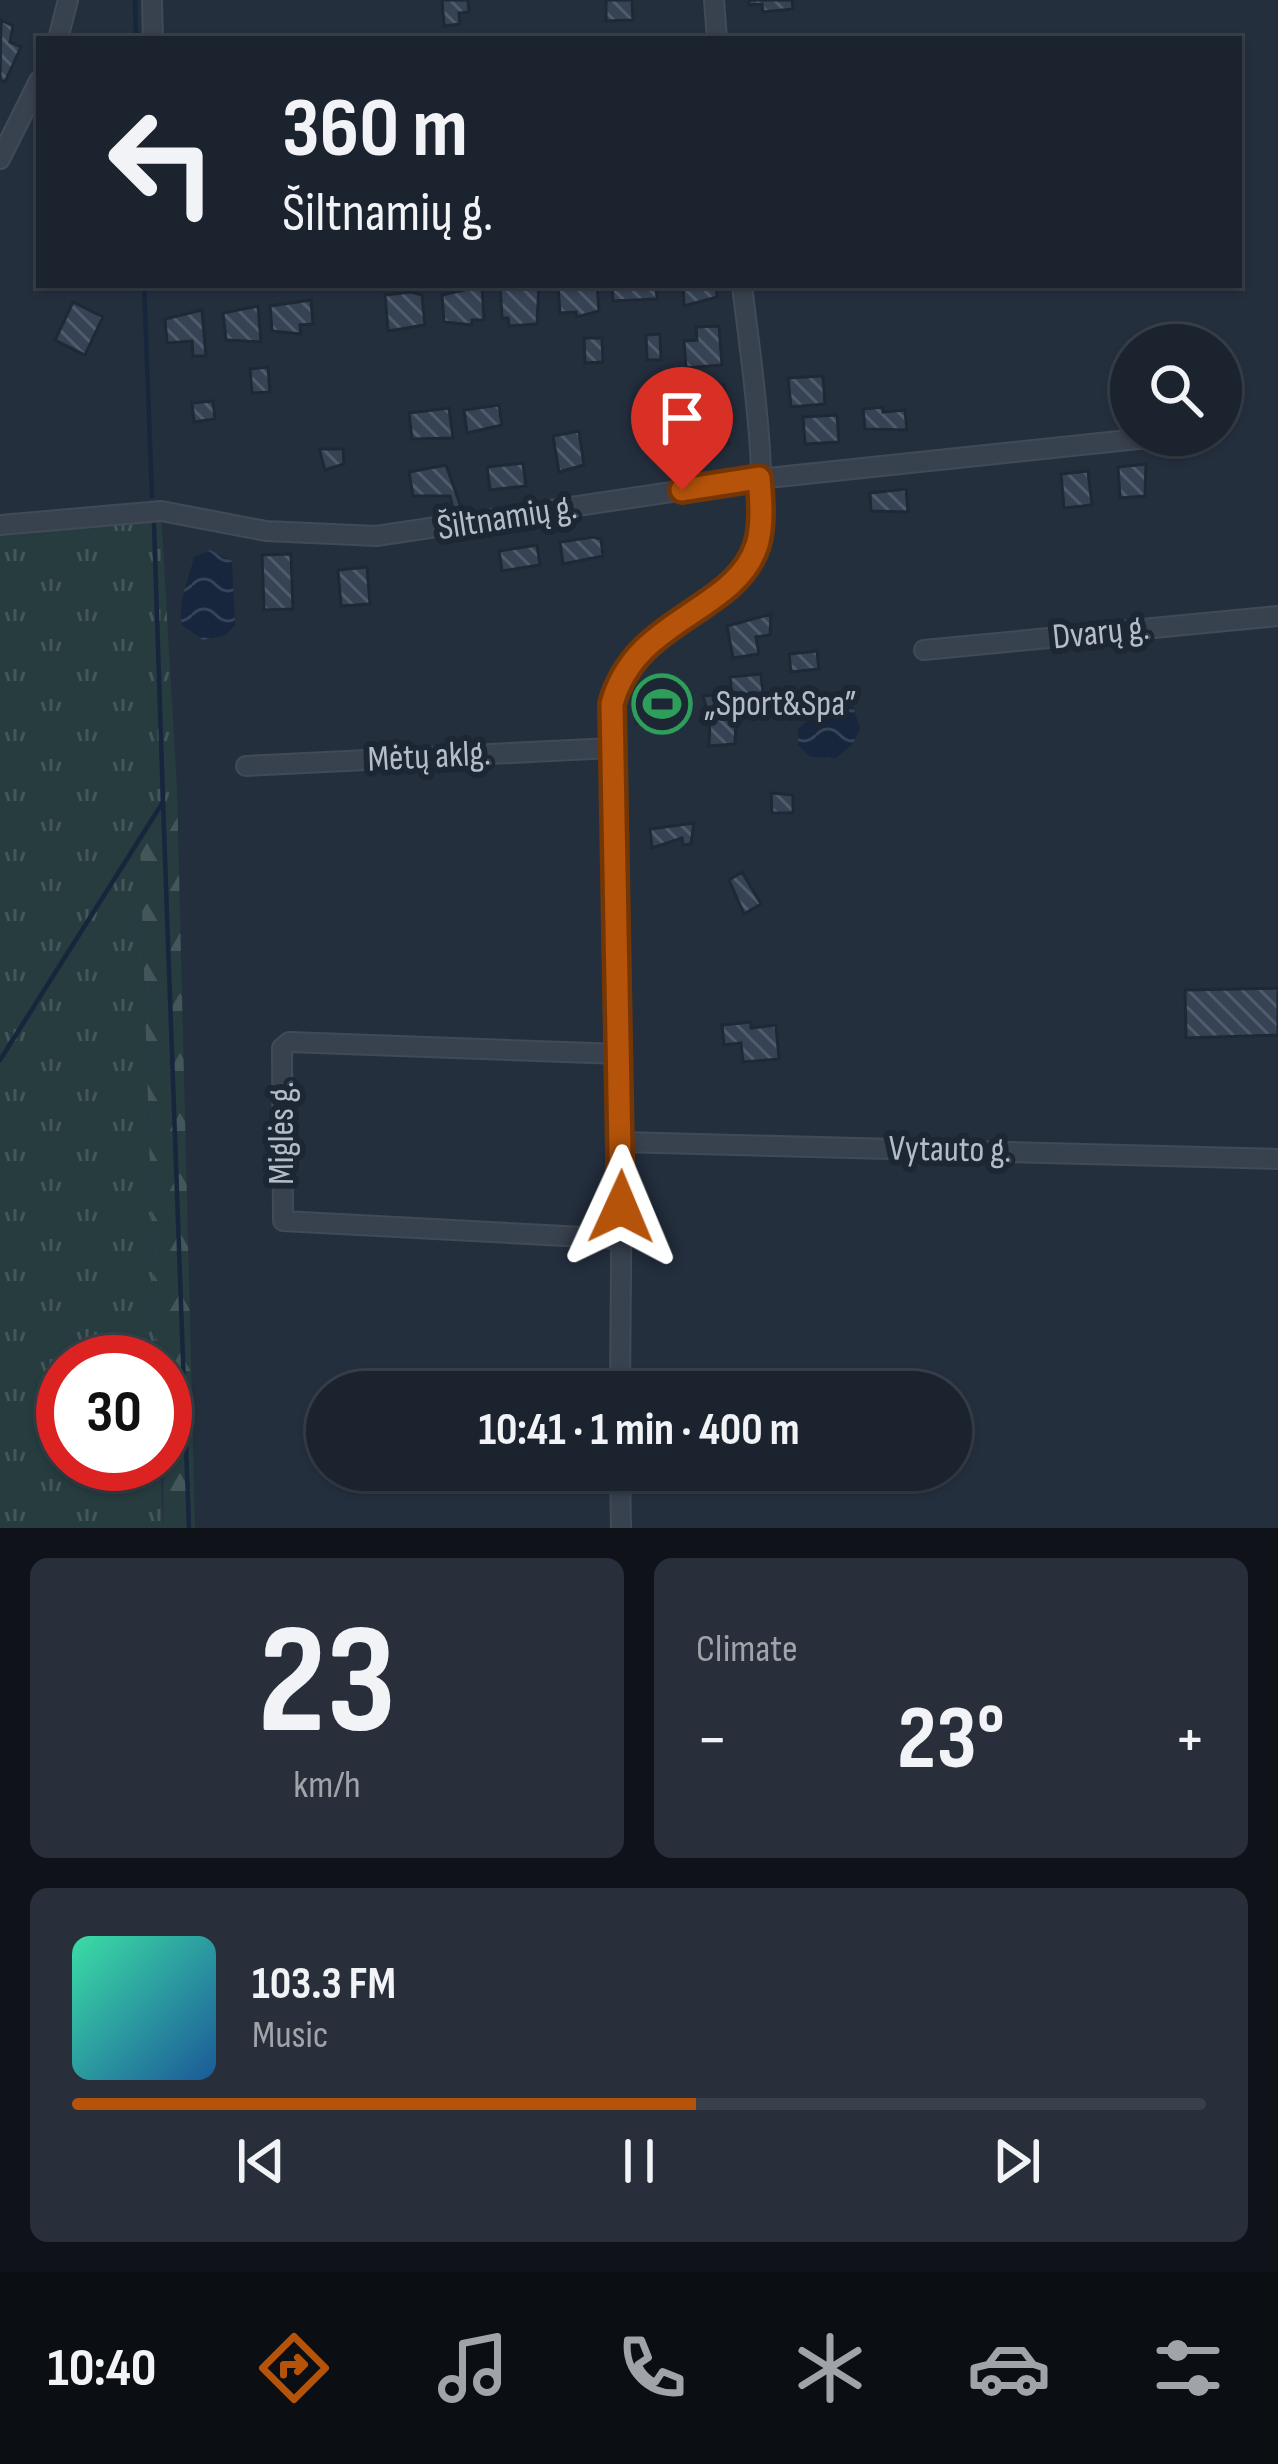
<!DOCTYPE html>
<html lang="en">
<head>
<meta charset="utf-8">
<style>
	body { margin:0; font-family:"Sofia Sans Condensed",sans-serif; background:#282f3a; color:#f1f3f6; height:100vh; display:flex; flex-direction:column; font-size:45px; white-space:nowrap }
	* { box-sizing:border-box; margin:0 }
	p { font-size:39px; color:#a0a4aa }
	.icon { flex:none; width:66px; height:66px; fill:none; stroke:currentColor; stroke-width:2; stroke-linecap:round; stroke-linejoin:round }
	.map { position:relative; height:1528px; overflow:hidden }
	.side { display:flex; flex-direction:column; gap:30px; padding:30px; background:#0f1319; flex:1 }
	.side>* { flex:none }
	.hud { position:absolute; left:36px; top:36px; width:1206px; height:252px; border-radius:0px; box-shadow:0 3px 9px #0004,0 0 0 3px #39404a; background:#1b232e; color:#f1f3f6; overflow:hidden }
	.tools { position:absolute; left:1110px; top:324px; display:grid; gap:24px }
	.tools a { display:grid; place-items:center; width:132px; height:132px; border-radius:50%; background:#1b232e; box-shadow:0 3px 9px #0004,0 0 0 3px #39404a; font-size:60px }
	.speed { position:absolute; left:36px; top:1335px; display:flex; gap:24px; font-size:60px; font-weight:700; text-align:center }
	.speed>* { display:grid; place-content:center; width:156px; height:156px; border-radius:50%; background:#1b232e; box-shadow:0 3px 9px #0004,0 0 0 3px #39404a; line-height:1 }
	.speed .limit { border:18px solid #d22; background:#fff; color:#111 }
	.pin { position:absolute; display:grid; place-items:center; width:102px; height:102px; color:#fff; margin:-123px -51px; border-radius:50% 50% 50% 0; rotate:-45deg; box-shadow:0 0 12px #0007 }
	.pin .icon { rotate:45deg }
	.me { position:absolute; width:132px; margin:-66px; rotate:1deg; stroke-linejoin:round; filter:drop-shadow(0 0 9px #0008) }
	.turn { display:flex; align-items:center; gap:42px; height:252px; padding:0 48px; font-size:54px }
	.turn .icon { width:156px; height:156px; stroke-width:2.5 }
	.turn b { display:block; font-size:84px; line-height:102px }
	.big { font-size:90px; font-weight:700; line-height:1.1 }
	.side .tile { flex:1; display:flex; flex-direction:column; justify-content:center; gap:18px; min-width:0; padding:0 42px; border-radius:18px; background:#282f3a }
	.side .dial { align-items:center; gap:0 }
	.dial b { font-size:156px; line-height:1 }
	.song { display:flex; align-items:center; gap:36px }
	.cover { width:144px; height:144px; border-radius:18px; background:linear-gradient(135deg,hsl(160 70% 55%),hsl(210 70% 35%)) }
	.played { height:12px; border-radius:6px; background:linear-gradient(90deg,#b45309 55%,#39404a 55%) }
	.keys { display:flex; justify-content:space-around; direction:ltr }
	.heat { display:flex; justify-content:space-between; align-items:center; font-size:66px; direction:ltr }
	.side .tiles { flex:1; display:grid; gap:30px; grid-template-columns:1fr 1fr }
	.tile:last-child { grid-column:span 2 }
	.trip { position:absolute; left:306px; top:1371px; width:666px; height:120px; border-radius:60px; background:#1b232e; box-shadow:0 3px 9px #0004,0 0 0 3px #39404a; font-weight:700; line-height:120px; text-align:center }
	.tabs { display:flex; height:192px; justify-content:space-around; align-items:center; background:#0b0e12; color:#a0a4aa }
	.tabs .icon { width:84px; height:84px }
	.tabs .current { color:#b45309 }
	.tabs b { font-size:54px; color:#f1f3f6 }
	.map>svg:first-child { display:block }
	.grass { fill:url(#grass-tufts) }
	.forest { fill:url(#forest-firs) }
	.water { fill:url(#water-waves) }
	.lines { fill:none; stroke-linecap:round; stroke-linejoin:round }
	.stream { stroke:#17263c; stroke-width:4.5 }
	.building { fill:url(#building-back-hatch); stroke:#1f2835; stroke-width:3 }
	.minor-casing { stroke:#414a57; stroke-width:22 }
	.minor { stroke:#38414e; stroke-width:18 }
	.route-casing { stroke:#753606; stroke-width:30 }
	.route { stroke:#b45309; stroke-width:21 }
	.labels { text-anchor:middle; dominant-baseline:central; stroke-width:12; stroke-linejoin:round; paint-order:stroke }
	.street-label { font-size:36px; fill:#b4bcc9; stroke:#1d2633 }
	.poi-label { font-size:36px; fill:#b4bcc9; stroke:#1d2633; text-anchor:start }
</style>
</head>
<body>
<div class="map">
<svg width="1278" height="1528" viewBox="0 0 1278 1528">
	<defs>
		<pattern id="grass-tufts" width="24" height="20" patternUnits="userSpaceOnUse" patternTransform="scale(3)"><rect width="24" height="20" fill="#263c3f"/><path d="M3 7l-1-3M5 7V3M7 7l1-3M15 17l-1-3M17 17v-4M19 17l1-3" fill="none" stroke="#435659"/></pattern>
		<pattern id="forest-firs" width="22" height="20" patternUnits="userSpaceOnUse" patternTransform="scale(3)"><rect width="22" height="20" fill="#263c3f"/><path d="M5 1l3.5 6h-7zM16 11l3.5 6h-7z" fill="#435659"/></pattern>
		<pattern id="water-waves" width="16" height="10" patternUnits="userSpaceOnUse" patternTransform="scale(3)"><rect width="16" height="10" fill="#17263c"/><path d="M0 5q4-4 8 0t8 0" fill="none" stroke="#364457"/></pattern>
		<pattern id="building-back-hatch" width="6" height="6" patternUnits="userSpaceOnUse" patternTransform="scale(3)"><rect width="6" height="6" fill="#364354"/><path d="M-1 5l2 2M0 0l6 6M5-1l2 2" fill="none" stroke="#515c6b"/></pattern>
	</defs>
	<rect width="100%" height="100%" fill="#242f3e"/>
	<path class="grass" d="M161,511L177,791L140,844L156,1362H63V1464H160L163,1528H0V525Z"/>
	<path class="forest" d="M177,791L195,1528H163L165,1362H156L140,844Z"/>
	<path class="water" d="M210,550L232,561L235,625L226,635L203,640L182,625C178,599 188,582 194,557Z
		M841,703L853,707L860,728L853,744L836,758L810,757L798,745V729L826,704Z"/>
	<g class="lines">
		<path class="stream" d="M135,0L136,39
			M144,285L152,496
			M163,802L189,1528
			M0,1060L163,802L154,524"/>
	</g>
	<path class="building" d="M442,0H468L469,12L459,13L460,24L444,26Z
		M606,0H632L633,20L606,21Z
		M749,0H792L793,9L763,12L762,4L749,5Z
		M1,20L13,26L10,42L21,47L5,82L0,80Z
		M500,285H539L537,324L509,326L508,318H502Z
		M597,285L599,311L577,317L576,312L560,313L558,287Z
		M612,285H656L657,299L613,301Z
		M683,285H716L717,297L684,306Z
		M482,286L484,320H472V325L444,322L442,295Z
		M411,292L422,295L425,325L388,331L385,295Z
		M311,300L313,324L300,325L301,334L272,331L270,306Z
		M73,302L103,317L85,355L55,340Z
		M258,306L261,342L226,340L223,313Z
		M202,310L206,356H193L192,341L167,343L165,319Z
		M719,326L722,365L686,368L684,341L697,340L696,327Z
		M660,334L661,360H647L646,335Z
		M584,338H602L603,362L585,363Z
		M268,367L270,392L252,393L250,369Z
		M823,376L825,404L791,407L788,378Z
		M724,385L726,401L692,407L691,388Z
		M213,401L215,419L194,422L192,403Z
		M499,405L502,425L467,433L464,410Z
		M883,407V412L905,410L907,430L865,429L863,409Z
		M449,408L453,438L412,439L409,413Z
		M837,415L839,442L805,444L803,417Z
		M722,424L729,444L696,453L693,434Z
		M579,431L584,465L559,472L553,436Z
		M319,449H343L344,464L325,470Z
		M523,463L526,486L490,490L487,467Z
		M1146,464L1145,496L1120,498L1118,467Z
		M446,465L461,507L453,508L450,496H413L409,472Z
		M1088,471L1092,505L1064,508L1061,474Z
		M906,489L908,512L871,511L870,493Z
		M593,537L601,539L603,556L563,564L560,542Z
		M537,545L540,565L502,571L499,551Z
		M291,554L293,609L264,610L262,555Z
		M367,567L370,604L341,606L338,570Z
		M771,614L770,635L756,637L759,654L733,658L727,626Z
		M817,651L819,669L791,672L789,654Z
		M761,674L763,693L732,696L730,677Z
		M677,684L686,693L688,715L636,724L637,688Z
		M724,694L725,707L731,706L736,719L735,744L709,746L710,720L703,696Z
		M771,793L793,795V813H772Z
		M694,823L691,844L683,845L682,838L652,848L650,829Z
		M742,872L761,904L744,914L729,880Z
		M1278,988V1035L1186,1038L1185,990Z
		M751,1022V1028L776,1025L779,1059L743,1062L741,1043L724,1045L722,1025Z"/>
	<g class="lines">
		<defs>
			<path id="minor" d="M152,0L153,39
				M714,0L717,39
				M58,39L68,0
				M0,159L39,81
				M0,525L161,511L266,531L376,536L759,479L1157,437
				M924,650L1278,616
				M246,766L612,748
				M620,1054L289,1042L282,1048L283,1221L621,1239
				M622,1142L1278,1159
				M620,1392L622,1142L612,704C634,623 711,622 750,560C777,516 748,342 742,285
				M620,1470L621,1528"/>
		</defs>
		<use href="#minor" class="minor-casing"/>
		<use href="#minor" class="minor"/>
	</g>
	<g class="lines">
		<defs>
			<path id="route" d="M621,1207L612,704C635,617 735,613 757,545C763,524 761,500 759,478L682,490"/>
		</defs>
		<use href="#route" class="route-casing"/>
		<use href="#route" class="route"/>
	</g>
	<defs>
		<symbol id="stadium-ring" viewBox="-11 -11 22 22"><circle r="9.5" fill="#1d2633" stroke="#2e9e5b" stroke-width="1.5"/><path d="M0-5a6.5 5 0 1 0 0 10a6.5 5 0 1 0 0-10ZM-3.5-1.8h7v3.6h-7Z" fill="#2e9e5b"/></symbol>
	</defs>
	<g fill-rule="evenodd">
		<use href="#stadium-ring" x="629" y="671" width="66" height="66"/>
	</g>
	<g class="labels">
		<g class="street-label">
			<text transform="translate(507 518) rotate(-9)">Šiltnamių g.</text>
			<text transform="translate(1101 633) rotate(-6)">Dvarų g.</text>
			<text transform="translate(429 757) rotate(-3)">Mėtų aklg.</text>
			<text transform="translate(282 1133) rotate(-90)">Miglės g.</text>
			<text transform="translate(950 1150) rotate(1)">Vytauto g.</text>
		</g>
		<g class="poi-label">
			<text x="704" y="704">„Sport&amp;Spa”</text>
		</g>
	</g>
</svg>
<div class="tools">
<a><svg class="icon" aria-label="search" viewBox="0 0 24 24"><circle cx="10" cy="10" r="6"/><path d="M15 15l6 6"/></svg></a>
</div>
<div class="speed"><div class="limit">30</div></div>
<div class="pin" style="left:682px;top:490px;background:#d93025"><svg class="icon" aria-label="arrive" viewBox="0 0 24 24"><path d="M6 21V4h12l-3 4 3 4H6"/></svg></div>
<svg class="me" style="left:621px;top:1207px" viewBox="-20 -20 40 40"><path d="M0-17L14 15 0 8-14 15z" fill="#b45309" stroke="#fff" stroke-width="4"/></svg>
<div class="trip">10:41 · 1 min · 400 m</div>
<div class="hud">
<div class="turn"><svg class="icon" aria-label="left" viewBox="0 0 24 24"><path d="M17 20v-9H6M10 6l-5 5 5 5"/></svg><div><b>360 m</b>Šiltnamių g.</div></div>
</div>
</div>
<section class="side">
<div class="tiles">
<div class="tile dial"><b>23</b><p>km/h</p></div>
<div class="tile"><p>Climate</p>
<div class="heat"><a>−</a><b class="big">23°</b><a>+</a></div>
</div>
<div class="tile">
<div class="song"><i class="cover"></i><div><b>103.3 FM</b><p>Music</p></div></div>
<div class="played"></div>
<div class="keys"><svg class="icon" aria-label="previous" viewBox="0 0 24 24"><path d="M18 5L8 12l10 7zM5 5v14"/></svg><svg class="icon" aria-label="pause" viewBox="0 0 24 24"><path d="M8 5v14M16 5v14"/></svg><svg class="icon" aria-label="next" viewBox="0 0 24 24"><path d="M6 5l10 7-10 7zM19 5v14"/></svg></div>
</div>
</div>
</section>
<nav class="tabs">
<b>10:40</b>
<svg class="icon current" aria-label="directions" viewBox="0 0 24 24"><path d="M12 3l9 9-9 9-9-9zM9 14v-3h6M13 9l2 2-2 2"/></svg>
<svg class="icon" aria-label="music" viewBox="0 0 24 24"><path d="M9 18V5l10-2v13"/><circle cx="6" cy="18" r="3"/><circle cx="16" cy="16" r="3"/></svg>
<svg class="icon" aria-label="phone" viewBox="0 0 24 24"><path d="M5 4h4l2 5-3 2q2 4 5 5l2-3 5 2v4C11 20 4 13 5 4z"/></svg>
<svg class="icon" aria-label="climate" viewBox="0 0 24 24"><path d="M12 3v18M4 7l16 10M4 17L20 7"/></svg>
<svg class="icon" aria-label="car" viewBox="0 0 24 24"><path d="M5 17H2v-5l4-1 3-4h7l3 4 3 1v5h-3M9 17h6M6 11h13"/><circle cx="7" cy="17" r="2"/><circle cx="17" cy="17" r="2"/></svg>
<svg class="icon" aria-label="filters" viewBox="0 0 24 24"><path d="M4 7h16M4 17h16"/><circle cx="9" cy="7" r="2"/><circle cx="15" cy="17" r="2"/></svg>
</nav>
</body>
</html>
